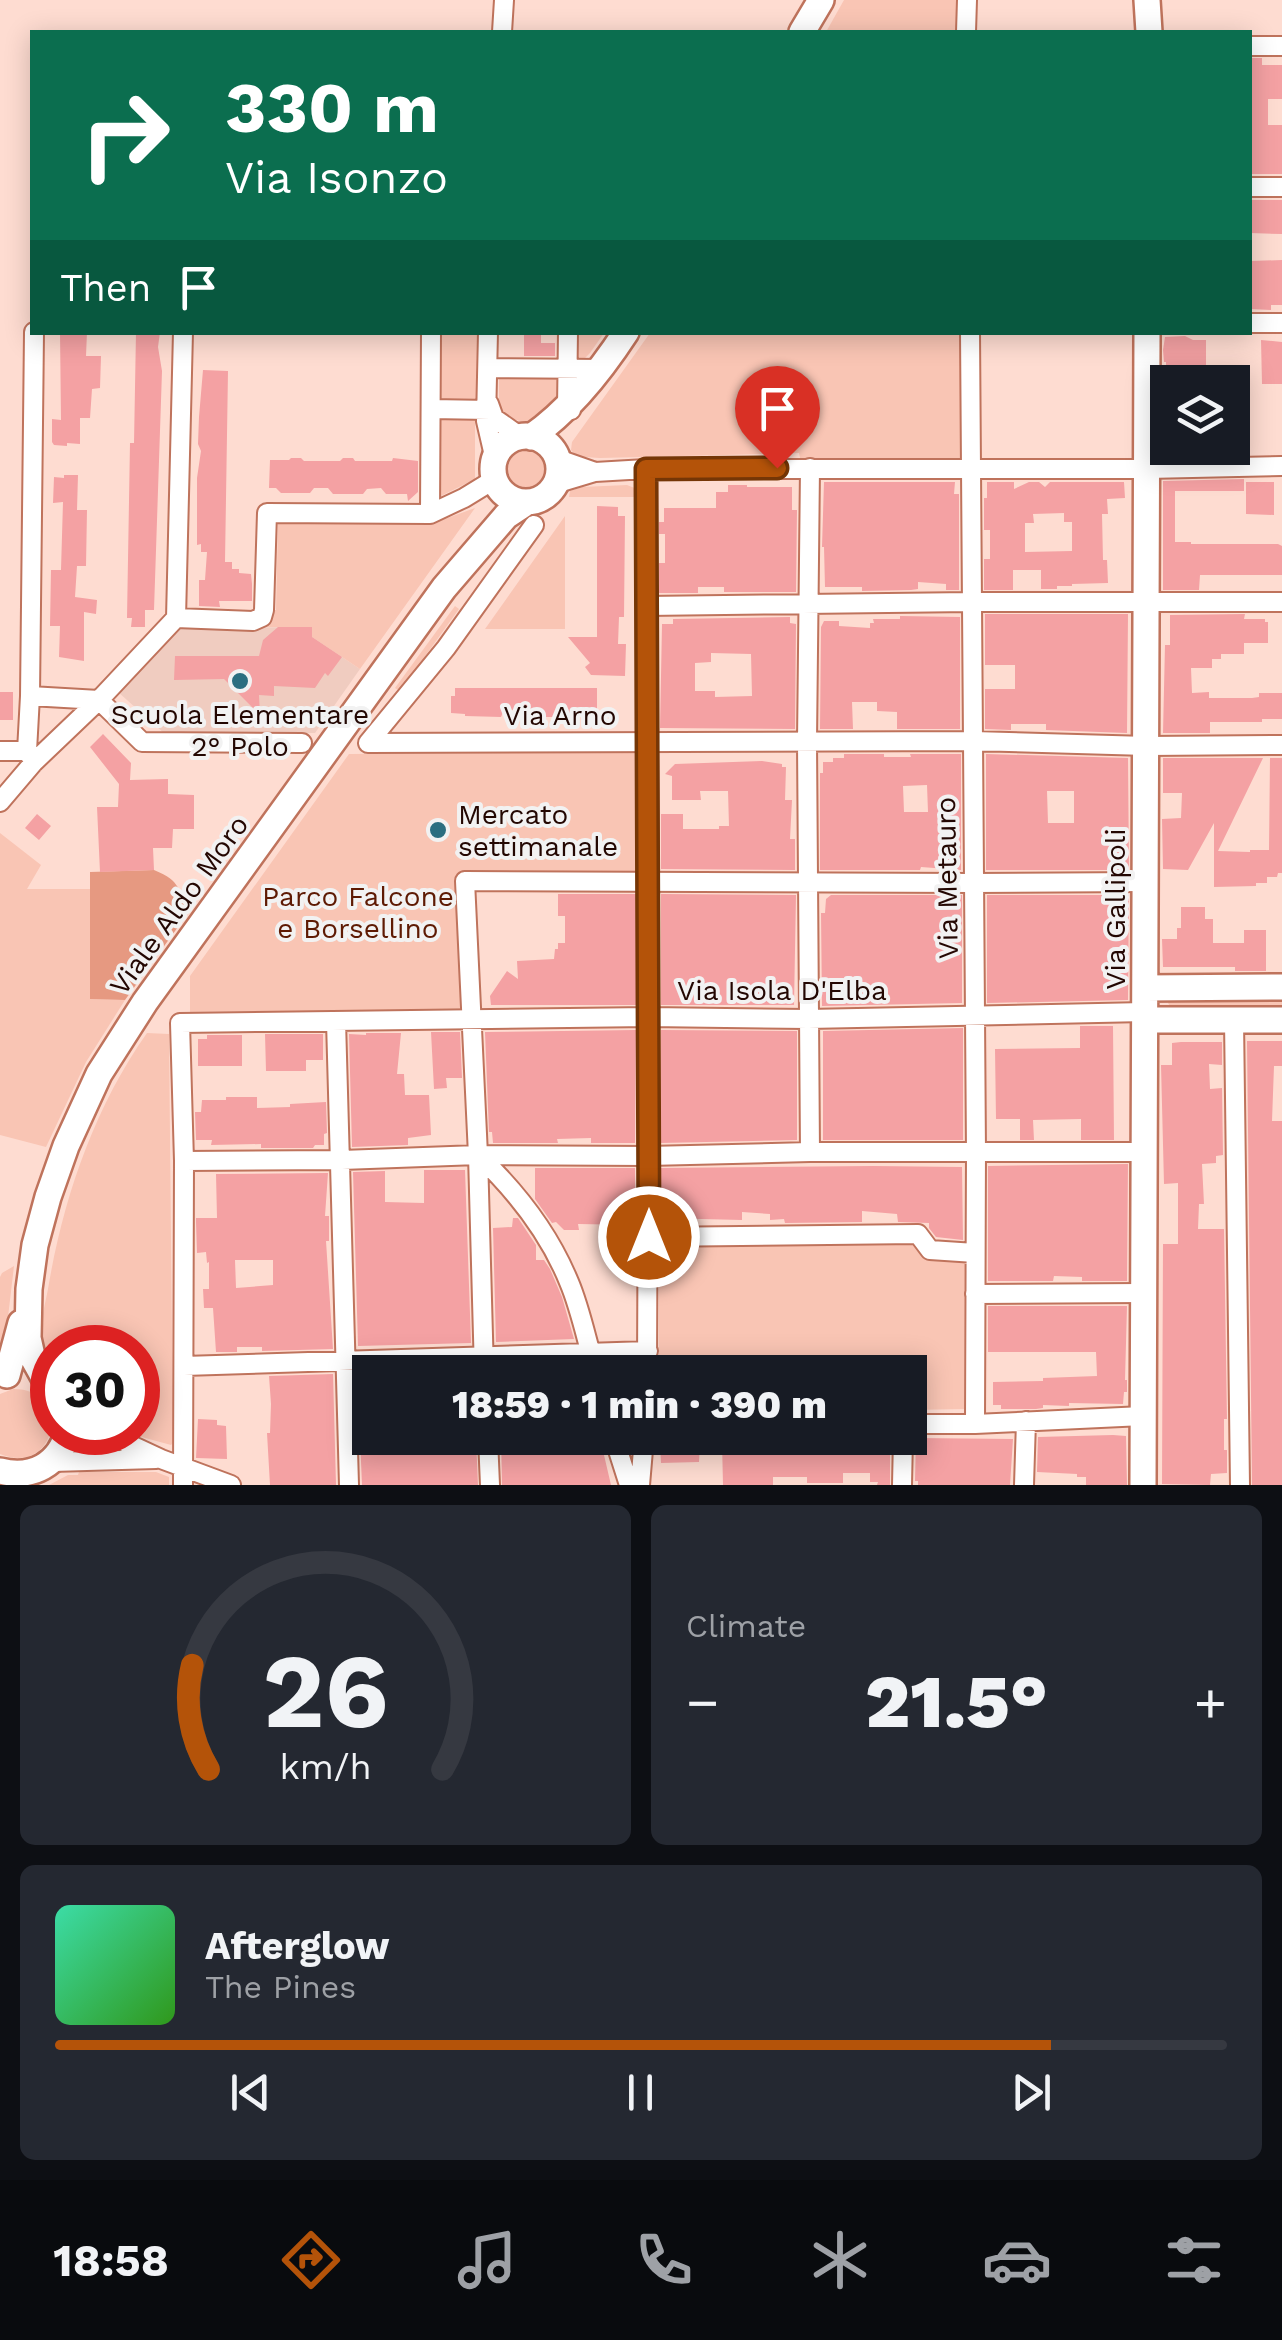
<!DOCTYPE html>
<html lang="en">
<head>
<meta charset="utf-8">
<style>
	body { margin:0; font-family:"Work Sans",sans-serif; background:#242831; color:#f1f3f6; height:100vh; display:flex; flex-direction:column; font-size:38px; white-space:nowrap }
	* { box-sizing:border-box; margin:0 }
	p { font-size:32px; color:#9ea1a6 }
	.icon { flex:none; width:55px; height:55px; fill:none; stroke:currentColor; stroke-width:2; stroke-linecap:round; stroke-linejoin:round }
	.map { position:relative; height:1485px; overflow:hidden }
	.sheet { display:flex; flex-direction:column; gap:20px; padding:20px; background:#0d0f14; flex:1 }
	.sheet>* { flex:none }
	.guide { position:absolute; left:30px; top:30px; width:1222px; height:305px; border-radius:0px; box-shadow:0 5px 25px #0003; background:#0b6e4f; color:#fff; overflow:hidden }
	.buttons { position:absolute; left:1150px; top:365px; display:grid; gap:20px }
	.buttons a { display:grid; place-items:center; width:100px; height:100px; border-radius:0px; background:#171b24; box-shadow:0 5px 25px #0003; font-size:50px }
	.speed { position:absolute; left:30px; top:1325px; display:flex; gap:20px; font-size:50px; font-weight:700; text-align:center }
	.speed>* { display:grid; place-content:center; width:130px; height:130px; border-radius:50%; background:#171b24; box-shadow:0 5px 25px #0003; line-height:1 }
	.speed .limit { border:15px solid #d22; background:#fff; color:#111 }
	.pin { position:absolute; display:grid; place-items:center; width:85px; height:85px; color:#fff; margin:-102px -42px; border-radius:50% 50% 50% 0; rotate:-45deg; box-shadow:0 0 10px #0007 }
	.pin .icon { rotate:45deg }
	.me { position:absolute; width:110px; margin:-55px; rotate:0deg; stroke-linejoin:round; filter:drop-shadow(0 0 8px #0008) }
	.turn { display:flex; align-items:center; gap:35px; height:210px; padding:0 30px; font-size:45px }
	.turn .icon { width:130px; height:130px; stroke-width:2.5 }
	.turn b { display:block; font-size:70px; line-height:85px }
	.then { display:flex; align-items:center; height:95px; padding:0 30px; background:#0003; gap:20px; font-size:38px }
	.big { font-size:75px; font-weight:800; line-height:1.1 }
	.sheet .card { flex:1; display:flex; flex-direction:column; justify-content:center; gap:15px; min-width:0; padding:0 35px; border-radius:15px; background:#242831 }
	.sheet .dial { align-items:center; gap:0 }
	.dial svg { height:260px; overflow:visible; fill:none; stroke:#363941; stroke-width:7; stroke-linecap:round; text-anchor:middle }
	.dial text { fill:#f1f3f6; stroke:none }
	.song { display:flex; align-items:center; gap:30px }
	.cover { width:120px; height:120px; border-radius:15px; background:linear-gradient(135deg,hsl(160 70% 55%),hsl(110 70% 35%)) }
	.played { height:10px; border-radius:5px; background:linear-gradient(90deg,#b45309 85%,#363941 85%) }
	.keys { display:flex; justify-content:space-around; direction:ltr }
	.heat { display:flex; justify-content:space-between; align-items:center; font-size:55px; direction:ltr }
	.sheet .tiles { flex:1; display:grid; gap:20px; grid-template-columns:1fr 1fr }
	.card:last-child { grid-column:span 2 }
	.trip { position:absolute; left:352px; top:1355px; width:575px; height:100px; border-radius:0px; background:#171b24; box-shadow:0 5px 25px #0003; font-weight:800; line-height:100px; text-align:center }
	.tabs { display:flex; height:160px; justify-content:space-around; align-items:center; background:#090b0e; color:#9ea1a6 }
	.tabs .icon { width:70px; height:70px }
	.tabs .active { color:#b45309 }
	.tabs b { font-size:45px; color:#f1f3f6 }
	.map>svg:first-child { display:block }
	.built { fill:#f0ccc0 }
	.green { fill:#f9c5b4 }
	.forest { fill:#e69981 }
	.building { fill:#f4a1a3; fill-rule:evenodd }
	.lines { fill:none; stroke-linecap:round; stroke-linejoin:round }
	.street-casing { stroke:#bf735c; stroke-width:22 }
	.secondary-casing { stroke:#bf735c; stroke-width:30 }
	.street { stroke:#fff; stroke-width:18 }
	.secondary { stroke:#fff; stroke-width:25 }
	.route-casing { stroke:#753606; stroke-width:25 }
	.route { stroke:#b45309; stroke-width:18 }
	.poi-dot { fill:#2b6e80; stroke:#f2f2f2; stroke-width:4 }
	.labels { text-anchor:middle; dominant-baseline:central; stroke-width:8; stroke-linejoin:round; paint-order:stroke }
	.poi-label { font-size:28px; fill:#230702; stroke:#f2f2f2 }
	.street-label { font-size:28px; fill:#230702; stroke:#f2f2f2 }
	.park-label { font-size:28px; fill:#5e1a03; stroke:#f2f2f2 }
</style>
</head>
<body>
<div class="map">
<svg width="1282" height="1485" viewBox="0 0 1282 1485">
	<rect width="100%" height="100%" fill="#fedcd1"/>
	<path class="built" d="M312,627V637L360,669L315,733L165,734L118,692L178,628Z"/>
	<path class="green" d="M844,0H959L960,32H826Z
		M434,333H477L476,404H433Z
		M571,333H604L590,353L578,365L571,364Z
		M650,333H961L962,455L959,459L800,458L799,453L600,458C589,457 578,459 571,450L572,442Z
		M499,371L565,372L564,384L541,421C527,425 510,421 499,409Z
		M433,415H475V479L433,500Z
		M508 469a19 19 0 1 1 38 0a19 19 0 1 1-38 0Z
		M627,485L637,489L635,497H569L570,491L582,487Z
		M475,508L360,669L312,637V627H260L272,610H276L278,524H431Z
		M565,516V629H485Z
		M455,606L459,609L400,691L395,688Z
		M642,752L644,876H456L462,1010L190,1012V976L349,754Z
		M0,833L41,865L27,889H90V999L125,1000L86,1062L46,1147L0,1135Z
		M1282,997V1008H1171L1168,1003L1170,999Z
		M147,1033L169,1034L173,1443L171,1445L127,1433L138,1432V1348H52V1362C48,1355 43,1349 42,1342C39,1325 45,1305 48,1289C63,1199 94,1108 147,1033Z
		M659,1244L915,1245L926,1259L965,1262L964,1409L910,1410V1372H659Z
		M14,1266L4,1351L0,1361V1277L2,1273Z
		M13,1389C74,1388 57,1478 0,1454V1394Z
		M79,1472H156L169,1477V1485H49L68,1475H78Z"/>
	<path class="forest" d="M154,870C183,882 175,889 191,909L125,1000L90,999V872Z"/>
	<path class="building" d="M1250,58H1262V65H1282V99H1268V125H1282V174H1250Z
		M1250,200H1282V234L1250,233Z
		M1282,260V305H1271V310L1250,309V261Z
		M60,332H87L86,356H101L100,388L92,389L90,418H80V444L67,443V446L54,445L52,442V419L61,420Z
		M136,332H160L158,347L162,371L154,610H145V627H131L132,618H127L130,443H134Z
		M524,332H541V343H555V356H524Z
		M1185,336L1193,340H1206V382H1166V362H1164L1163,350L1165,337Z
		M1261,340L1282,342V384H1262Z
		M203,370L228,371L225,562H232V569H239V573L251,574L252,584V601H219L220,607L199,606V580H205L207,552H201V544L197,545V478L201,451L198,444L199,417Z
		M1232,416H1247L1246,446H1232Z
		M291,458H301L304,461H340L343,458H353L355,461H392L393,458L418,461V492L408,501L407,494H386L381,488L367,489L363,494H333L328,488H314L310,493H281L276,488H269L270,460H289Z
		M64,475H78L77,510H87L86,566H77L75,597L97,600L96,614L84,612V661L59,657L60,626H50L51,570H61L63,502L53,503L54,477L64,478Z
		M1244,479V491H1175V542H1191V544H1278L1282,546V575H1200L1199,590H1163V481Z
		M824,482H955L954,494H959V590H946V584L918,582V589L911,590L862,591V587H825L824,547H822Z
		M987,482H1014V489L1029,482H1039L1045,487L1050,482H1124L1125,498L1107,499L1108,514H1102L1103,560H1107L1108,583L1072,584V586H1057V589H1041V570H1013V590H984V559H990V530H984V498H987ZM1064,513V522H1072V551L1025,552V523H1034L1033,514Z
		M1246,482H1274V515L1246,514Z
		M728,485H747V487H792V510H797L796,592H724V587H698V593H659V563H665V534H659V522H664V508H716V492H728Z
		M597,506L618,507V516H625L624,617H619L618,644H626L625,676L591,675L585,667L590,663L568,637H597Z
		M985,614H1128L1127,733L1046,730V724H1011V730L985,729V689H1015V665H985Z
		M1245,614L1244,619H1265V622H1268V643H1244V654H1221V659H1212V668H1191L1192,693L1209,692V698H1252L1259,697V693H1282V719H1262V722H1210V733H1163L1165,645H1170V615Z
		M900,616L960,617V729H897V712L877,711V702H852L853,729H820L821,627L824,621H839V626L870,628V623H874L873,619H900Z
		M790,617V623L796,624L795,729L660,728L662,624H673V619ZM711,653L751,654L752,696L715,697V691H695V663L711,662Z
		M278,627H312V637L342,657L328,676L325,673L315,688L274,686V696L259,695L260,715L224,679L174,680L175,656H259L263,640Z
		M455,688H597V713L582,714L583,717H546L544,711L504,710L501,717L465,716V714L451,713V696H455Z
		M0,692H13V720H0Z
		M103,734L131,763L130,780L168,779V794L194,795V829H173L172,848H153L154,870L100,872L97,807H118L119,784L90,747Z
		M844,754H884V757H911L910,754H961V870L921,867L920,870H820V773H823V762H833V758H844ZM927,785L928,812H904L903,786Z
		M986,754L1128,758L1129,870H986ZM1047,791H1074V823H1048Z
		M1163,758H1263L1218,851L1250,852V850H1269L1270,758H1282V873H1278L1277,877H1267V883H1256V886L1214,887V823L1188,870L1163,869L1162,819L1181,818L1182,793H1163Z
		M762,761L782,764V767H786L785,800H792L790,839H795V870L661,869V814H683V829H719V826H729L728,791H700L701,800H672V776L665,774L675,764Z
		M37,814L51,826L39,840L25,828Z
		M558,894H636V1005H491L490,996L507,971L518,979L517,961L554,959L555,949H558V943H565V916H558Z
		M661,894L796,895L794,1005H661Z
		M831,895H962V1003L822,1006L821,913H825L826,899Z
		M987,895H1129L1128,1000L987,1003Z
		M1181,907H1205V919H1213V943H1244V930H1266V971H1235V967H1163L1162,939H1177V928H1181Z
		M1080,1026H1113L1114,1140H1081V1119L1033,1120L1034,1140H1020V1119H996L995,1049L1080,1048Z
		M963,1028V1140H823V1031Z
		M636,1030L635,1143H591V1138L557,1139L558,1143H493L492,1132H489L485,1032Z
		M661,1030L797,1031V1140L660,1143Z
		M431,1032H460L462,1078H446L447,1088L434,1089Z
		M366,1033H401L397,1074H404L405,1095H429L431,1135L408,1138V1145L352,1147L349,1034L366,1035Z
		M265,1034H323V1060H306V1071H266Z
		M207,1035H242V1066H198V1039H207Z
		M1247,1041H1282V1066H1274L1272,1121H1282V1485H1252Z
		M1181,1042H1222V1065L1209,1064L1210,1089L1222,1088L1223,1155L1216,1156V1163L1202,1164L1204,1204H1199L1198,1229H1224L1227,1419H1224V1450H1227V1473L1211,1474L1210,1485L1162,1484L1163,1244H1178V1183L1164,1184L1161,1065H1172V1043Z
		M226,1097H257V1108L290,1107V1104L326,1102L327,1133L324,1134V1145H315L313,1148H261V1144L211,1145L212,1140H196L195,1112H201L202,1100H226Z
		M1128,1164L1127,1281H1082V1277L1054,1276L1053,1281H988V1166Z
		M873,1166L962,1167L963,1240L936,1237L929,1228V1223L898,1222L897,1214L862,1211V1222L785,1223L784,1219L770,1220V1214L742,1212V1220L660,1218V1168Z
		M535,1168H635V1225L578,1224L579,1230H564L556,1222L552,1223L535,1199Z
		M424,1170H465L471,1343L358,1346L353,1172L385,1171V1202L424,1203Z
		M328,1173L325,1216H329V1241H326L333,1349L262,1351V1347H237V1352H216L213,1308H204L203,1289H209V1262L207,1263L206,1252L197,1253L196,1222V1218H217L216,1174ZM235,1260H273V1285L236,1288Z
		M513,1218H518L536,1245V1260H544L550,1269L562,1297L574,1339L496,1342L493,1228L512,1227Z
		M988,1306H1127L1125,1380H1127V1392H1124L1123,1404L1069,1403V1406L1043,1405V1408L1036,1409H1001V1405H993V1382L1043,1381V1378L1097,1376L1096,1352H988Z
		M370,1372V1418L360,1419L358,1373Z
		M333,1374L336,1485H270L267,1433H270L271,1404L269,1376Z
		M198,1419L217,1420V1425L226,1426L227,1459L196,1458Z
		M1113,1435L1126,1436L1127,1485H1086V1477H1077V1474L1037,1472L1038,1437Z
		M360,1438H476L478,1485H362Z
		M501,1438H600L611,1485H502Z
		M916,1438L1013,1439L1010,1485H918V1481H915Z
		M816,1440L890,1443V1485H877L878,1482H870V1473H843V1483H807V1477H773V1485H723L722,1442H739V1447L815,1448Z
		M660,1443H700L699,1462L661,1463Z"/>
	<g class="lines">
		<defs>
			<path id="street" d="M502,32L504,0
				M966,32L967,0
				M1250,46H1282
				M1250,187H1282
				M1250,323H1282
				M488,332L486,421L495,460
				M568,332L567,407L571,410
				M970,332L976,1152L975,1424
				M488,368L603,369
				M489,404L494,418L521,437
				M431,409L490,410
				M558,459L595,472
				M810,468L807,742L810,1152
				M646,469L649,883L647,1372
				M555,484L595,472L646,469H1147L1282,466
				M430,514L431,332
				M534,525L446,648L368,743L973,741L1147,746L1282,745
				M646,606L971,602H1282
				M176,618L253,621L262,617L264,610L267,513L430,514L464,498L495,479
				M176,618L183,332
				M30,696L99,700
				M99,700L142,742L302,743
				M0,751H27
				M34,762L27,751L30,696L34,332
				M0,802L34,762L99,700L176,618
				M1234,1020L1240,1485
				M336,1021L349,1485
				M478,1155C516,1191 549,1233 569,1282C581,1310 587,1343 596,1372
				M184,1161L342,1160L478,1155L648,1156L810,1152H1145
				M649,1237L918,1234L930,1250L975,1253
				M975,1294L1143,1293
				M184,1366L648,1351
				M484,1372L478,1155L465,881L974,883L1146,882
				M910,1424H975L1143,1416
				M103,1432L161,1459L231,1485
				M488,1438L490,1485
				M614,1438L629,1485
				M52,1462L156,1459
				M183,1485L184,1161L180,1023L649,1017L808,1019L1145,1012
				M640,1485L644,1438
				M902,1485L903,1438
				M1024,1485L1026,1421"/>
			<path id="secondary" d="M1147,0L1149,32
				M802,32L821,0
				M493 469a33 33 0 1 1 66 0a33 33 0 1 1-66 0Z
				M531,437C570,410 600,372 626,332
				M1145,988L1282,987
				M1145,1020H1282
				M7,1375L21,1323
				M47,1383L32,1356L28,1338L29,1289L35,1245L48,1197L66,1146L99,1074L145,1002L444,588L506,516L527,502
				M0,1471C32,1479 59,1465 68,1432
				M1143,1485L1147,332"/>
		</defs>
		<use href="#street" class="street-casing"/>
		<use href="#secondary" class="secondary-casing"/>
		<use href="#street" class="street"/>
		<use href="#secondary" class="secondary"/>
	</g>
	<g class="lines">
		<defs>
			<path id="route" d="M649,1237L646,469L777,468"/>
		</defs>
		<use href="#route" class="route-casing"/>
		<use href="#route" class="route"/>
	</g>
	<g class="poi-dot">
		<circle cx="240" cy="681" r="10"/>
		<circle cx="438" cy="830" r="10"/>
	</g>
	<g class="labels">
		<g class="poi-label">
			<text x="240" y="714">Scuola Elementare<tspan x="240" dy="32">2° Polo</tspan></text>
			<text x="458" y="814" text-anchor="start">Mercato<tspan x="458" dy="32">settimanale</tspan></text>
		</g>
		<g class="street-label">
			<text x="560" y="715">Via Arno</text>
			<text transform="translate(947 878) rotate(-91)">Via Metauro</text>
			<text transform="translate(179 905) rotate(-54)">Viale Aldo Moro</text>
			<text transform="translate(1115 909) rotate(-90)">Via Gallipoli</text>
			<text x="782" y="990">Via Isola D'Elba</text>
		</g>
		<g class="park-label">
			<text x="358" y="896">Parco Falcone<tspan x="358" dy="32">e Borsellino</tspan></text>
		</g>
	</g>
</svg>
<div class="buttons">
<a><svg class="icon" aria-label="layers" viewBox="0 0 24 24"><path d="M12 4l9 5-9 5-9-5zM3 14l9 5 9-5"/></svg></a>
</div>
<div class="speed"><div class="limit">30</div></div>
<div class="pin" style="left:777px;top:468px;background:#d93025"><svg class="icon" aria-label="arrive" viewBox="0 0 24 24"><path d="M6 21V4h12l-3 4 3 4H6"/></svg></div>
<svg class="me" style="left:649px;top:1237px" viewBox="-20 -20 40 40"><circle r="17" fill="#b45309" stroke="#fff" stroke-width="3"/><path d="M0-11L8 9 0 5-8 9z" fill="#fff"/></svg>
<div class="trip">18:59 · 1 min · 390 m</div>
<div class="guide">
<div class="turn"><svg class="icon" aria-label="right" viewBox="0 0 24 24"><path d="M7 20v-9h11M14 6l5 5-5 5"/></svg><div><b>330 m</b>Via Isonzo</div></div>
<div class="then">Then<svg class="icon" aria-label="arrive" viewBox="0 0 24 24"><path d="M6 21V4h12l-3 4 3 4H6"/></svg></div>
</div>
</div>
<section class="sheet">
<div class="tiles">
<div class="card dial"><svg viewBox="0 0 100 80">
<path d="M14 69A42 42 0 1 1 86 69"/>
<path d="M14 69A42 42 0 0 1 9 37" stroke="#b45309"/>
<text x="50" y="56" font-size="32" font-weight="700">26</text>
<text x="50" y="72" font-size="11">km/h</text>
</svg></div>
<div class="card"><p>Climate</p>
<div class="heat"><a>−</a><b class="big">21.5°</b><a>+</a></div>
</div>
<div class="card">
<div class="song"><i class="cover"></i><div><b>Afterglow</b><p>The Pines</p></div></div>
<div class="played"></div>
<div class="keys"><svg class="icon" aria-label="previous" viewBox="0 0 24 24"><path d="M18 5L8 12l10 7zM5 5v14"/></svg><svg class="icon" aria-label="pause" viewBox="0 0 24 24"><path d="M8 5v14M16 5v14"/></svg><svg class="icon" aria-label="next" viewBox="0 0 24 24"><path d="M6 5l10 7-10 7zM19 5v14"/></svg></div>
</div>
</div>
</section>
<nav class="tabs">
<b>18:58</b>
<svg class="icon active" aria-label="directions" viewBox="0 0 24 24"><path d="M12 3l9 9-9 9-9-9zM9 14v-3h6M13 9l2 2-2 2"/></svg>
<svg class="icon" aria-label="music" viewBox="0 0 24 24"><path d="M9 18V5l10-2v13"/><circle cx="6" cy="18" r="3"/><circle cx="16" cy="16" r="3"/></svg>
<svg class="icon" aria-label="phone" viewBox="0 0 24 24"><path d="M5 4h4l2 5-3 2q2 4 5 5l2-3 5 2v4C11 20 4 13 5 4z"/></svg>
<svg class="icon" aria-label="climate" viewBox="0 0 24 24"><path d="M12 3v18M4 7l16 10M4 17L20 7"/></svg>
<svg class="icon" aria-label="car" viewBox="0 0 24 24"><path d="M5 17H2v-5l4-1 3-4h7l3 4 3 1v5h-3M9 17h6M6 11h13"/><circle cx="7" cy="17" r="2"/><circle cx="17" cy="17" r="2"/></svg>
<svg class="icon" aria-label="filters" viewBox="0 0 24 24"><path d="M4 7h16M4 17h16"/><circle cx="9" cy="7" r="2"/><circle cx="15" cy="17" r="2"/></svg>
</nav>
</body>
</html>
